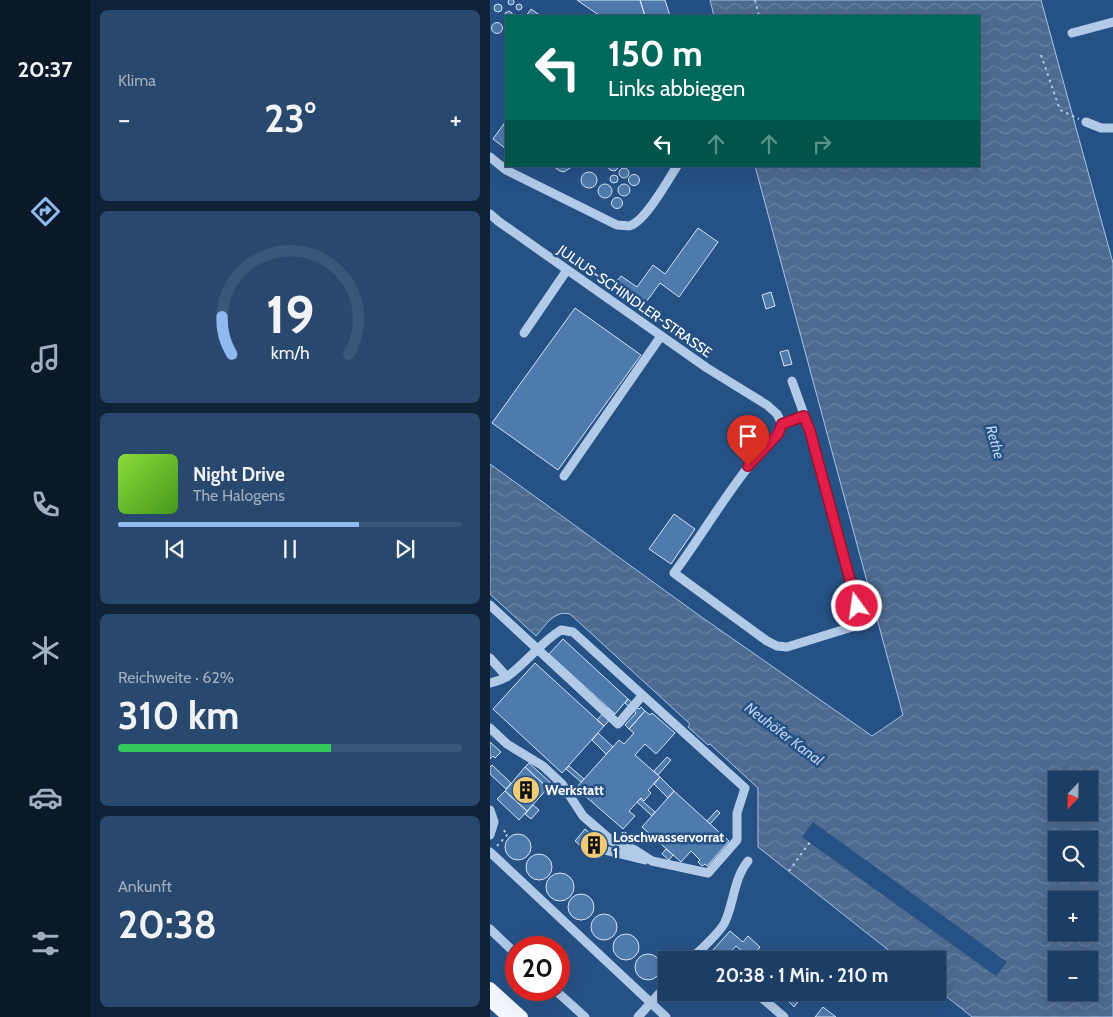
<!DOCTYPE html>
<html lang="de">
<head>
<meta charset="utf-8">
<style>
	body { margin:0; font-family:Cabin,sans-serif; background:#29486d; color:#f1f3f6; height:100vh; display:flex; flex-direction:column; font-size:19px; white-space:nowrap }
	* { box-sizing:border-box; margin:0 }
	p { font-size:16px; color:#a0aebf }
	.icon { flex:none; width:28px; height:28px; fill:none; stroke:currentColor; stroke-width:2; stroke-linecap:round; stroke-linejoin:round }
	.map { position:relative; flex:1; overflow:hidden }
	.panel { display:flex; flex-direction:column; gap:10px; padding:10px; background:#0f2237; width:400px }
	.panel>* { flex:none }
	.guide { position:absolute; left:15px; top:15px; width:475px; height:152px; border-radius:0px; box-shadow:0 5px 20px #0002,0 0 0 1px #3a5678; background:#00695c; color:#fff; overflow:hidden }
	.needle { width:32px; rotate:202deg }
	.controls { position:absolute; left:558px; top:771px; display:grid; gap:10px }
	.controls a { display:grid; place-items:center; width:50px; height:50px; border-radius:0px; background:#1c3d64; box-shadow:0 5px 20px #0002,0 0 0 1px #3a5678; font-size:25px }
	.speed { position:absolute; left:15px; top:936px; display:flex; gap:10px; font-size:25px; font-weight:700; text-align:center }
	.speed>* { display:grid; place-content:center; width:65px; height:65px; border-radius:50%; background:#1c3d64; box-shadow:0 5px 20px #0002,0 0 0 1px #3a5678; line-height:1 }
	.speed .limit { border:8px solid #d22; background:#fff; color:#111 }
	.pin { position:absolute; display:grid; place-items:center; width:42px; height:42px; color:#fff; margin:-51px -21px; border-radius:50% 50% 50% 0; rotate:-45deg; box-shadow:0 0 5px #0007 }
	.pin .icon { rotate:45deg }
	.me { position:absolute; width:55px; margin:-28px; rotate:346deg; stroke-linejoin:round; filter:drop-shadow(0 0 4px #0008) }
	.turn { display:flex; align-items:center; gap:18px; height:105px; padding:0 20px; font-size:22px }
	.turn .icon { width:65px; height:65px; stroke-width:2.5 }
	.turn b { display:block; font-size:35px; line-height:42px }
	.lanes { display:flex; align-items:center; height:48px; padding:0 20px; background:#0003; justify-content:center; gap:25px; direction:ltr }
	.lanes .off { opacity:.35 }
	.big { font-size:38px; font-weight:700; line-height:1.1 }
	.panel .card { flex:1; display:flex; flex-direction:column; justify-content:center; gap:8px; min-width:0; padding:0 18px; border-radius:8px; background:#29486d }
	.panel .dial { align-items:center; gap:0 }
	.dial svg { height:130px; overflow:visible; fill:none; stroke:#3a5678; stroke-width:7; stroke-linecap:round; text-anchor:middle }
	.dial text { fill:#f1f3f6; stroke:none }
	.song { display:flex; align-items:center; gap:15px }
	.cover { width:60px; height:60px; border-radius:8px; background:linear-gradient(135deg,hsl(90 70% 55%),hsl(100 70% 35%)) }
	.played { height:5px; border-radius:2px; background:linear-gradient(90deg,#90b9f0 70%,#3a5678 70%) }
	.keys { display:flex; justify-content:space-around; direction:ltr }
	.heat { display:flex; justify-content:space-between; align-items:center; font-size:28px; direction:ltr }
	.charge { height:8px; border-radius:4px; background:linear-gradient(90deg,#34c759 62%,#3a5678 0) }
	.trip { position:absolute; left:168px; top:951px; width:288px; height:50px; border-radius:0px; background:#1c3d64; box-shadow:0 5px 20px #0002,0 0 0 1px #3a5678; font-weight:700; line-height:50px; text-align:center }
	main { display:flex; flex:1; min-height:0 }
	.tabs { display:flex; flex-direction:column; width:90px; justify-content:space-around; align-items:center; background:#0b1828; color:#a0aebf }
	.tabs .icon { width:35px; height:35px }
	.tabs .selected { color:#90b9f0 }
	.tabs b { font-size:22px; color:#f1f3f6 }
	.map>svg:first-child { display:block }
	.water { fill:url(#water-waves); stroke:#a5c5e8; fill-rule:evenodd }
	.pier { fill:#265185 }
	.building { fill:#4f7aac; stroke:#d4e4f6 }
	.lines { fill:none; stroke-linecap:round; stroke-linejoin:round }
	.path { stroke:#b0cae8; stroke-width:2; stroke-dasharray:2.5 4; stroke-linecap:butt }
	.minor { stroke:#b0cae8; stroke-width:9 }
	.major { stroke:#f2f7fe; stroke-width:12 }
	.route-casing { stroke:#92132f; stroke-width:12 }
	.route { stroke:#e11d48; stroke-width:9 }
	.labels { text-anchor:middle; dominant-baseline:central; stroke-width:5; stroke-linejoin:round; paint-order:stroke }
	.street-label { font-size:14px; fill:#fff; stroke:#265185 }
	.poi-label { font-size:14px; font-weight:bold; fill:#fff; stroke:#265185; text-anchor:start }
	.water-label { font-size:15px; font-style:italic; fill:#bcd4ef; stroke:#265185 }
</style>
</head>
<body>
<main>
<nav class="tabs">
<b>20:37</b>
<svg class="icon selected" aria-label="directions" viewBox="0 0 24 24"><path d="M12 3l9 9-9 9-9-9zM9 14v-3h6M13 9l2 2-2 2"/></svg>
<svg class="icon" aria-label="music" viewBox="0 0 24 24"><path d="M9 18V5l10-2v13"/><circle cx="6" cy="18" r="3"/><circle cx="16" cy="16" r="3"/></svg>
<svg class="icon" aria-label="phone" viewBox="0 0 24 24"><path d="M5 4h4l2 5-3 2q2 4 5 5l2-3 5 2v4C11 20 4 13 5 4z"/></svg>
<svg class="icon" aria-label="climate" viewBox="0 0 24 24"><path d="M12 3v18M4 7l16 10M4 17L20 7"/></svg>
<svg class="icon" aria-label="car" viewBox="0 0 24 24"><path d="M5 17H2v-5l4-1 3-4h7l3 4 3 1v5h-3M9 17h6M6 11h13"/><circle cx="7" cy="17" r="2"/><circle cx="17" cy="17" r="2"/></svg>
<svg class="icon" aria-label="filters" viewBox="0 0 24 24"><path d="M4 7h16M4 17h16"/><circle cx="9" cy="7" r="2"/><circle cx="15" cy="17" r="2"/></svg>
</nav>
<section class="panel">
<div class="card"><p>Klima</p>
<div class="heat"><a>−</a><b class="big">23°</b><a>+</a></div>
</div>
<div class="card dial"><svg viewBox="0 0 100 80">
<path d="M14 69A42 42 0 1 1 86 69"/>
<path d="M14 69A42 42 0 0 1 8 46" stroke="#90b9f0"/>
<text x="50" y="56" font-size="32" font-weight="700">19</text>
<text x="50" y="72" font-size="11">km/h</text>
</svg></div>
<div class="card">
<div class="song"><i class="cover"></i><div><b>Night Drive</b><p>The Halogens</p></div></div>
<div class="played"></div>
<div class="keys"><svg class="icon" aria-label="previous" viewBox="0 0 24 24"><path d="M18 5L8 12l10 7zM5 5v14"/></svg><svg class="icon" aria-label="pause" viewBox="0 0 24 24"><path d="M8 5v14M16 5v14"/></svg><svg class="icon" aria-label="next" viewBox="0 0 24 24"><path d="M6 5l10 7-10 7zM19 5v14"/></svg></div>
</div>
<div class="card"><p>Reichweite · 62%</p><b class="big">310 km</b><div class="charge"></div></div>
<div class="card"><p>Ankunft</p><b class="big">20:38</b></div>
</section>
<div class="map">
<svg width="623" height="1017" viewBox="0 0 623 1017">
	<defs>
		<pattern id="water-waves" width="16" height="10" patternUnits="userSpaceOnUse" patternTransform="scale(1.25)"><rect width="16" height="10" fill="#4d6b90"/><path d="M0 5q4-4 8 0t8 0" fill="none" stroke="#6881a1"/></pattern>
	</defs>
	<rect width="100%" height="100%" fill="#265185"/>
	<path class="water" d="M220,0H551L623,263V1017H482L446,988V960H411L268,847V788L220,744L218,745L198,727L200,724L80,614C64,610 56,625 46,636L0,594V464L210,616L382,736L413,715L265,166H489V16H224ZM566,780H599V812H566ZM566,840H599V872H566ZM566,900H599V932H566ZM566,960H599V992H566Z"/>
	<path class="pier" d="M323,822L517,962L506,976L312,837Z"/>
	<path class="building" d="M18 2a3 3 0 1 1 6 0a3 3 0 1 1-6 0Z
		M87,0H150L155,16H110Z
		M150,0H175L180,16H155Z
		M4 8a4 4 0 1 1 8 0a4 4 0 1 1-8 0Z
		M26 7a3 3 0 1 1 6 0a3 3 0 1 1-6 0Z
		M41,9L51,16H36Z
		M19,11L22,13V16H16V19L15,13Z
		M1.5 28a5.5 5.5 0 1 1 11 0a5.5 5.5 0 1 1-11 0Z
		M16,121V149L3,139Z
		M63,166H83L74,172L70,171Z
		M117,166H130L125,171L120,170Z
		M129 173a5 5 0 1 1 10 0a5 5 0 1 1-10 0Z
		M91 180a8 8 0 1 1 16 0a8 8 0 1 1-16 0Z
		M138.5 180a5.5 5.5 0 1 1 11 0a5.5 5.5 0 1 1-11 0Z
		M120 179a4 4 0 1 1 8 0a4 4 0 1 1-8 0Z
		M108 191a7 7 0 1 1 14 0a7 7 0 1 1-14 0Z
		M128 190a6 6 0 1 1 12 0a6 6 0 1 1-12 0Z
		M121.5 203a5.5 5.5 0 1 1 11 0a5.5 5.5 0 1 1-11 0Z
		M208,228L228,242L189,297L170,283L151,309L122,288L131,276L147,287L163,265L175,274Z
		M281,292L285,306L276,309L272,295Z
		M85,308L151,355L68,470L2,423Z
		M298,350L302,364L294,366L290,352Z
		M184,514L205,529L181,564L159,549Z
		M73,639L138,699L125,714L59,654Z
		M45,663L114,726L72,773L3,709Z
		M138,699L149,709L151,707L155,711L139,729L135,725L146,713L135,703Z
		M118,708L125,714L114,726L107,720Z
		M155,711L160,715L162,713L185,733L166,754L155,744L145,755L170,777L158,790L161,793L154,801L151,798L139,811L145,816L133,829L86,788L129,740L134,744L144,733L139,729Z
		M108,733L123,747L116,754L102,740Z
		M0,742L11,752L5,758L3,756L0,759Z
		M177,757L181,760L168,775L164,771Z
		M39,763L62,784L58,788L35,767Z
		M2,765L21,783L16,789L0,774V767Z
		M79,766L94,779L91,782L76,769Z
		M35,767L58,788L37,811L15,791Z
		M170,777L184,791L178,798L164,784Z
		M15,791L37,811L29,820L7,799Z
		M184,791L239,841L217,866L215,864L212,866L208,862L210,860L201,851L191,862L152,827Z
		M150,799L165,812L162,816L147,802Z
		M43,805L49,810L41,819L35,814Z
		M227,810L230,813L220,824L217,821Z
		M95,829L102,835L92,847L85,841Z
		M15 847a13 13 0 1 1 26 0a13 13 0 1 1-26 0Z
		M98 846a6 6 0 1 1 12 0a6 6 0 1 1-12 0Z
		M176,849L183,855L179,860L172,854Z
		M36 867a13 13 0 1 1 26 0a13 13 0 1 1-26 0Z
		M56 887a14 14 0 1 1 28 0a14 14 0 1 1-28 0Z
		M78 907a13 13 0 1 1 26 0a13 13 0 1 1-26 0Z
		M101 927a13 13 0 1 1 26 0a13 13 0 1 1-26 0Z
		M240,931L253,942L258,936L270,947L261,959L246,946L233,960H214Z
		M123 947a13 13 0 1 1 26 0a13 13 0 1 1-26 0Z
		M145 967a13 13 0 1 1 26 0a13 13 0 1 1-26 0Z
		M307,992L314,994L304,1007L299,1002Z
		M333,1007L346,1017H325Z"/>
	<g class="lines">
		<path class="path" d="M265,0L269,16
			M551,55L570,110L589,119
			M62,788L68,799
			M7,846L18,834L11,828
			M299,871L320,842"/>
		<path class="minor" d="M582,33L623,22
			M596,122L611,128H623
			M0,157L16,170L127,225C131,225 136,226 139,226C155,222 178,180 187,166
			M0,214L8,221L217,368L277,405L287,414L292,424C285,440 269,451 259,466C232,500 210,538 184,573L277,641L287,646L297,647L372,624L320,431L302,381
			M34,333L77,270
			M292,424L314,416
			M74,476L171,336
			M0,605L128,724L152,696
			M0,658L17,677
			M0,683C6,681 13,680 18,676C37,662 51,642 71,630L83,632L255,788L247,813V840L218,873L162,861L145,850L122,841L93,816L72,784L53,766L17,744L0,728
			M0,810L4,822L0,835
			M114,850L155,860
			M0,852L176,1017
			M0,929L26,954
			M200,960C209,951 230,933 235,922C244,902 244,878 258,861
			M65,990L95,1017
			M265,992L294,1017
			M148,1017L176,986"/>
		<path class="major" d="M0,988L32,1017
			M0,1001L18,1017"/>
	</g>
	<g class="lines">
		<defs>
			<path id="route" d="M258,466L288,434L292,424L314,416L320,431L367,606"/>
		</defs>
		<use href="#route" class="route-casing"/>
		<use href="#route" class="route"/>
	</g>
	<defs>
		<symbol id="building-disc" viewBox="-11 -11 22 22"><circle r="9.5" fill="#f0cb75" stroke="#265185"/><path d="M-4-6H4V6H1V3H-1V6H-4ZM-2.5-4.3h1.7v1.8h-1.7ZM.8-4.3h1.7v1.8H.8ZM-2.5-1h1.7V.8h-1.7ZM.8-1h1.7V.8H.8Z" fill="#111"/></symbol>
	</defs>
	<g fill-rule="evenodd">
		<use href="#building-disc" x="20" y="774" width="32" height="32"/>
		<use href="#building-disc" x="88" y="829" width="32" height="32"/>
	</g>
	<g class="labels">
		<g class="street-label">
			<text transform="translate(145 301) rotate(35)">JULIUS-SCHINDLER-STRASSE</text>
		</g>
		<g class="poi-label">
			<text x="55" y="790">Werkstatt</text>
			<text x="123" y="837">Löschwasservorrat<tspan x="123" dy="16">1</tspan></text>
		</g>
		<g class="water-label">
			<text transform="translate(505 442) rotate(74)">Rethe</text>
			<text transform="translate(294 734) rotate(37)">Neuhöfer Kanal</text>
		</g>
	</g>
</svg>
<div class="controls">
<a><svg class="needle" viewBox="-14 -14 28 28"><path d="M0-13l5 13h-10z" fill="#e53935"/><path d="M0 13l5-13h-10z" fill="#a0aebf"/></svg></a>
<a><svg class="icon" aria-label="search" viewBox="0 0 24 24"><circle cx="10" cy="10" r="6"/><path d="M15 15l6 6"/></svg></a>
<a>+</a>
<a>−</a>
</div>
<div class="speed"><div class="limit">20</div></div>
<div class="pin" style="left:258px;top:466px;background:#d93025"><svg class="icon" aria-label="arrive" viewBox="0 0 24 24"><path d="M6 21V4h12l-3 4 3 4H6"/></svg></div>
<svg class="me" style="left:367px;top:606px" viewBox="-20 -20 40 40"><circle r="17" fill="#e11d48" stroke="#fff" stroke-width="3"/><path d="M0-11L8 9 0 5-8 9z" fill="#fff"/></svg>
<div class="trip">20:38 · 1 Min. · 210 m</div>
<div class="guide">
<div class="turn"><svg class="icon" aria-label="left" viewBox="0 0 24 24"><path d="M17 20v-9H6M10 6l-5 5 5 5"/></svg><div><b>150 m</b>Links abbiegen</div></div>
<div class="lanes"><svg class="icon" aria-label="left" viewBox="0 0 24 24"><path d="M17 20v-9H6M10 6l-5 5 5 5"/></svg><svg class="icon off" aria-label="ahead" viewBox="0 0 24 24"><path d="M12 20V5M6 11l6-6 6 6"/></svg><svg class="icon off" aria-label="ahead" viewBox="0 0 24 24"><path d="M12 20V5M6 11l6-6 6 6"/></svg><svg class="icon off" aria-label="right" viewBox="0 0 24 24"><path d="M7 20v-9h11M14 6l5 5-5 5"/></svg></div>
</div>
</div>
</main>
</body>
</html>
